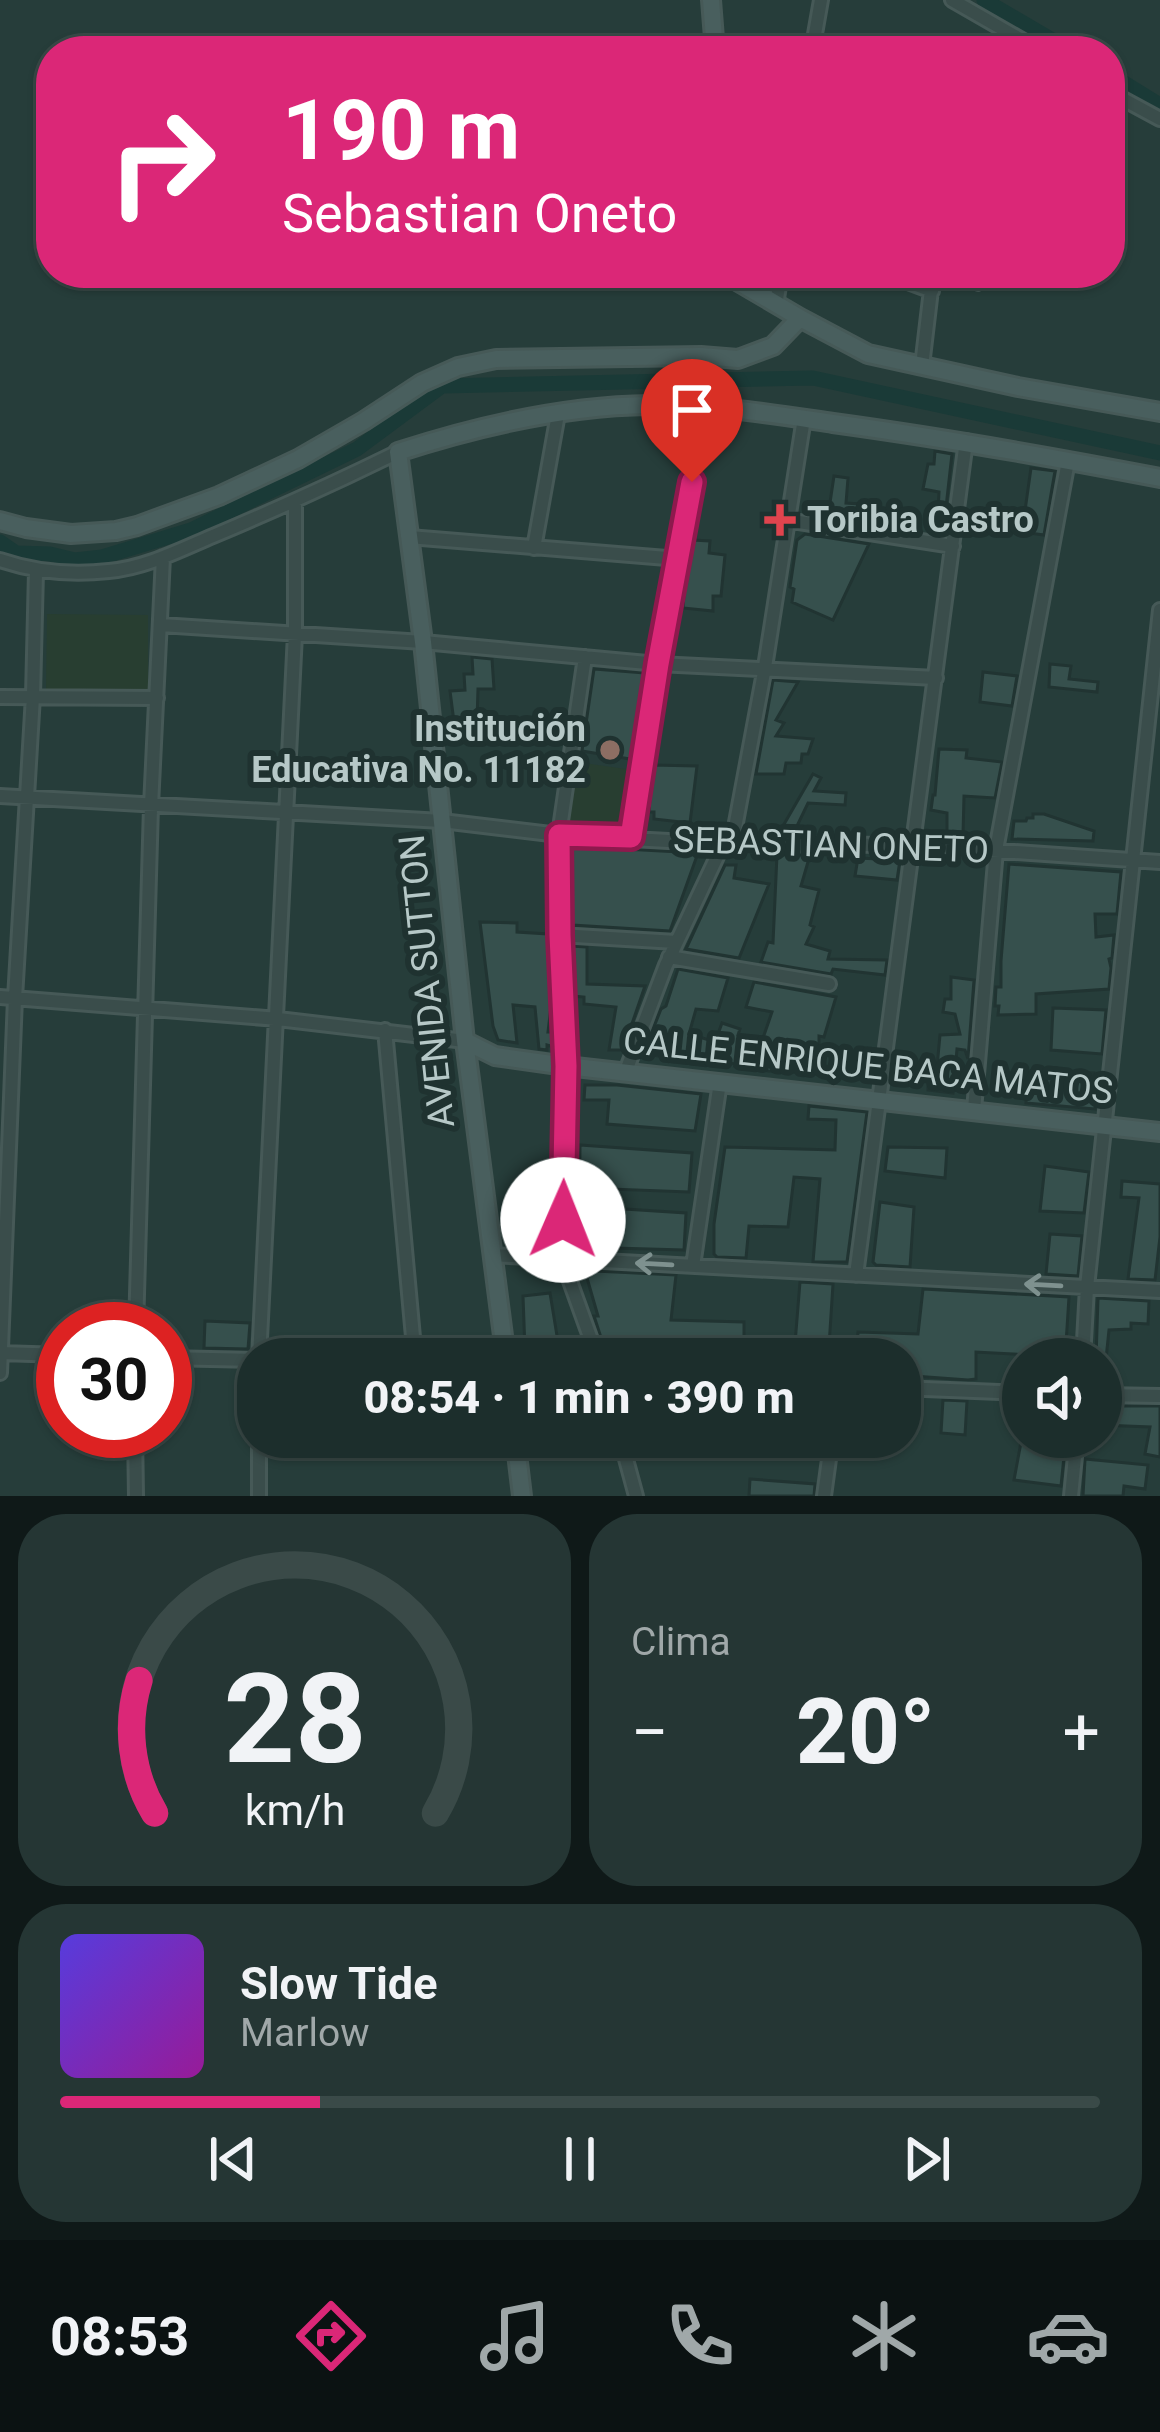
<!DOCTYPE html>
<html lang="es">
<head>
<meta charset="utf-8">
<style>
	body { margin:0; font-family:Roboto,sans-serif; background:#253634; color:#f1f3f6; height:100vh; display:flex; flex-direction:column; font-size:45px; white-space:nowrap }
	* { box-sizing:border-box; margin:0 }
	p { font-size:39px; color:#a0a8a9 }
	.icon { flex:none; width:66px; height:66px; fill:none; stroke:currentColor; stroke-width:2; stroke-linecap:round; stroke-linejoin:round }
	.map { position:relative; height:1496px; overflow:hidden }
	.details { display:flex; flex-direction:column; gap:18px; padding:18px; background:#0f1918; flex:1 }
	.details>* { flex:none }
	.top-card { position:absolute; left:36px; top:36px; width:1089px; height:252px; border-radius:48px; box-shadow:0 3px 9px #0004,0 0 0 3px #3a4a48; background:#db2777; color:#fff; overflow:hidden }
	.fabs { position:absolute; left:1002px; top:1338px; display:grid; gap:24px }
	.fabs a { display:grid; place-items:center; width:120px; height:120px; border-radius:50%; background:#1c2e2c; box-shadow:0 3px 9px #0004,0 0 0 3px #3a4a48; font-size:60px }
	.speed { position:absolute; left:36px; top:1302px; display:flex; gap:24px; font-size:60px; font-weight:700; text-align:center }
	.speed>* { display:grid; place-content:center; width:156px; height:156px; border-radius:50%; background:#1c2e2c; box-shadow:0 3px 9px #0004,0 0 0 3px #3a4a48; line-height:1 }
	.speed .limit { border:18px solid #d22; background:#fff; color:#111 }
	.pin { position:absolute; display:grid; place-items:center; width:102px; height:102px; color:#fff; margin:-123px -51px; border-radius:50% 50% 50% 0; rotate:-45deg; box-shadow:0 0 12px #0007 }
	.pin .icon { rotate:45deg }
	.me { position:absolute; width:132px; margin:-66px; rotate:1deg; stroke-linejoin:round; filter:drop-shadow(0 0 9px #0008) }
	.turn { display:flex; align-items:center; gap:42px; height:252px; padding:0 48px; font-size:54px }
	.turn .icon { width:156px; height:156px; stroke-width:2.5 }
	.turn b { display:block; font-size:84px; line-height:102px }
	.big { font-size:90px; font-weight:800; line-height:1.1 }
	.details .tile { flex:1; display:flex; flex-direction:column; justify-content:center; gap:18px; min-width:0; padding:0 42px; border-radius:48px; background:#253634 }
	.details .dial { align-items:center; gap:0 }
	.dial svg { height:312px; overflow:visible; fill:none; stroke:#3a4a48; stroke-width:7; stroke-linecap:round; text-anchor:middle }
	.dial text { fill:#f1f3f6; stroke:none }
	.song { display:flex; align-items:center; gap:36px }
	.cover { width:144px; height:144px; border-radius:18px; background:linear-gradient(135deg,hsl(250 70% 55%),hsl(300 70% 35%)) }
	.played { height:12px; border-radius:6px; background:linear-gradient(90deg,#db2777 25%,#3a4a48 25%) }
	.keys { display:flex; justify-content:space-around; direction:ltr }
	.heat { display:flex; justify-content:space-between; align-items:center; font-size:66px; direction:ltr }
	.details .tiles { flex:1; display:grid; gap:18px; grid-template-columns:1fr 1fr }
	.tile:last-child { grid-column:span 2 }
	.trip { position:absolute; left:237px; top:1338px; width:684px; height:120px; border-radius:48px; background:#1c2e2c; box-shadow:0 3px 9px #0004,0 0 0 3px #3a4a48; font-weight:800; line-height:120px; text-align:center }
	.tab-bar { display:flex; height:192px; justify-content:space-around; align-items:center; background:#0b1212; color:#a0a8a9 }
	.tab-bar .icon { width:84px; height:84px }
	.tab-bar .selected { color:#db2777 }
	.tab-bar b { font-size:54px; color:#f1f3f6 }
	.map>svg:first-child { display:block }
	.green { fill:#283e31 }
	.lines { fill:none; stroke-linecap:round; stroke-linejoin:round }
	.canal { stroke:#1a3a37; stroke-width:15 }
	.building { fill:#36504d; stroke:#213432; stroke-width:3 }
	.lane-casing { stroke:#465957; stroke-width:12 }
	.street-casing { stroke:#465957; stroke-width:18 }
	.secondary-casing { stroke:#465957; stroke-width:22 }
	.lane { stroke:#3a4d4b; stroke-width:6 }
	.street { stroke:#3a4d4b; stroke-width:12 }
	.secondary { stroke:#495f5e; stroke-width:16 }
	.oneway { stroke:#7e918f }
	.route-casing { stroke:#8e194d; stroke-width:30 }
	.route { stroke:#db2777; stroke-width:21 }
	.health-dot { fill:#e0444e; stroke:#1f3230; stroke-width:4.5 }
	.education-dot { fill:#8d6e63; stroke:#1f3230; stroke-width:4.5 }
	.labels { text-anchor:middle; dominant-baseline:central; stroke-width:12; stroke-linejoin:round; paint-order:stroke }
	.poi-label { font-size:36px; font-weight:bold; fill:#b6c8c7; stroke:#1f3230; text-anchor:start }
	.street-label { font-size:36px; fill:#b6c8c7; stroke:#1f3230 }
</style>
</head>
<body>
<div class="map">
<svg width="1160" height="1496" viewBox="0 0 1160 1496">
	<rect width="100%" height="100%" fill="#263d3a"/>
	<path class="green" d="M47,614L148,615V692L46,691Z
		M569,761L640,771L631,837L559,835Z"/>
	<g class="lines">
		<path class="canal" d="M984,0L1071,51
			M1110,74L1160,105
			M0,542L16,553L50,554L75,560L102,557L191,530L357,449L442,386L813,378L1160,453"/>
	</g>
	<path class="building" d="M935,451L952,454L943,534L937,533L939,492L923,489L928,464H934Z
		M1031,468L1055,471L1044,535L1022,532Z
		M834,476L848,478L846,503L876,505V518H880L878,524L828,516Z
		M805,534L869,544L833,620L792,602L794,589L790,587L797,540Z
		M692,540L710,541L709,553L725,555L721,596H713V611L683,608L684,593H682Z
		M472,657L492,659L494,689H478L477,721L454,722L450,691L465,690L464,674H473Z
		M1050,664L1071,666L1069,679L1098,682L1097,692L1049,687Z
		M594,669L645,673L630,759L582,751Z
		M983,672L1017,676L1012,706L980,702Z
		M773,680L798,682L776,720L784,723L776,736L813,739L808,754H802L801,763H786L784,774H756Z
		M939,749L967,750L966,758L1002,762L995,798L964,796L963,835L947,834V813L931,810L933,795H935Z
		M652,765L697,766L690,823L654,819V812H649Z
		M813,774L821,778L814,791L846,793L845,805L808,803L797,826H783Z
		M1033,814H1044L1094,831L1093,841L1012,839L1014,821H1026L1027,818H1033Z
		M569,846L698,853L670,931L572,925Z
		M777,855H810L801,886L819,890L810,925L814,927L806,944L830,951L828,959L887,960L885,975L833,969L831,974L761,962L768,942L773,943Z
		M858,858L900,860L897,880L855,876Z
		M1009,864L1121,872L1117,914H1095L1096,937L1114,935L1112,958L1109,959L1111,968L1109,989L1036,994V1014L998,1015L999,1006H995L996,987H1001V961Z
		M725,865H736L734,878L769,884L739,958L686,949Z
		M480,922L517,923V932L548,934L552,998L548,1032H554V1047L547,1045V1050L539,1049L535,1007L513,1005L517,1043L498,1040L493,1026Z
		M570,946L587,947V984L645,986L626,1041L623,1040V1050H609L616,1007L584,1004V997L573,996Z
		M678,969L728,978L718,1011L696,1009L689,1034L709,1040L712,1034H718L722,1023L740,1029L738,1035L763,1038L772,1012L746,1007L754,982L836,997L824,1037L819,1036V1046H812L806,1073L768,1071L735,1066L736,1064L693,1059L692,1062L647,1054L646,1047L661,1009L666,1006Z
		M951,977L974,980L968,1059L965,1050L957,1049L953,1093L928,1090V1078H936L940,1035L960,1034L955,1014L943,1012L945,999H951Z
		M1053,1008L1106,1010L1102,1054L1051,1050Z
		M1028,1071L1094,1073V1075L1099,1076L1095,1109L1026,1103Z
		M585,1085H617L701,1094L695,1131L607,1124L609,1100H584Z
		M809,1106L867,1112L847,1262H813L820,1179L794,1177L788,1227L749,1226L746,1258L717,1257L714,1254V1224L725,1147L835,1150L836,1120L808,1119Z
		M580,1145L692,1153L689,1192L611,1189L610,1208L686,1213L684,1250L579,1247Z
		M888,1147L947,1148L945,1178L885,1171Z
		M1045,1166L1089,1172L1084,1213L1040,1211Z
		M1122,1181L1160,1184V1237L1155,1280L1128,1279L1139,1198L1121,1197Z
		M880,1202L914,1207L910,1267L876,1265L873,1262Z
		M1050,1234L1082,1236L1078,1276L1046,1274Z
		M595,1271L676,1275L671,1320L744,1322V1359H608L594,1316H598L587,1278Z
		M800,1282L833,1284L829,1346L795,1344Z
		M923,1289L1069,1297L1065,1359H1030V1355L976,1352V1379L968,1380L900,1375V1359H856L858,1332L918,1334Z
		M550,1293L558,1342L580,1340L587,1359H530L525,1350L523,1296Z
		M1098,1298L1149,1301L1148,1324L1131,1323V1329L1109,1330L1106,1359H1096Z
		M205,1321L250,1323L248,1349L204,1348Z
		M943,1400L967,1401L965,1435L941,1433Z
		M1101,1406H1160V1457L1145,1454L1150,1427L1101,1425Z
		M1022,1437H1066L1061,1486L1014,1480Z
		M1085,1459L1148,1465L1145,1489L1124,1486L1123,1496H1083Z
		M750,1479L815,1484L814,1496H749Z"/>
	<g class="lines">
		<defs>
			<path id="lane" d="M952,273L978,286"/>
			<path id="street" d="M952,0L1041,51
				M812,51L821,0
				M1110,92L1160,119
				M884,273L932,291
				M776,305L781,273
				M922,366L933,273
				M786,520L953,546
				M409,537L679,559
				M534,548L558,414
				M0,560C35,572 72,575 109,571C145,568 180,550 213,536C275,510 337,482 398,452
				M161,625L423,642L658,664L936,678
				M585,657L559,835V935L566,1066L562,1259L598,1359
				M0,697L157,698
				M0,796L442,821L559,835L723,844L913,845L1160,862
				M631,837C651,693 680,550 704,406
				M559,935L676,942
				M669,957L829,984
				M0,997L278,1019L465,1041
				M385,1030L415,1359
				M626,1071L666,965L723,844L734,833L765,667L804,418
				M974,1110L996,850L1068,461
				M492,1255L1160,1291
				M693,1266L720,1082
				M856,1275L966,441
				M136,1329L151,806L163,557
				M0,1353L63,1355
				M165,1358L258,1360
				M259,1359L295,634V502
				M1083,1359L1087,1287L1160,610
				M0,1373L15,998L33,696L36,571
				M900,1388L1023,1393
				M1101,1395L1160,1396
				M135,1431L136,1496
				M620,1437L636,1496
				M259,1496V1437
				M824,1496L832,1437
				M1071,1496L1077,1437"/>
			<path id="secondary" d="M711,0L715,51
				M728,273L737,281L800,318
				M0,521L26,528L71,534L116,531L137,526L219,496L298,459L364,421L422,383L458,367L496,359L701,356L738,359L773,346L800,318L868,354L1018,387L1160,412
				M465,1041L495,1056L566,1066L1160,1132
				M506,1359L465,1041L423,642L398,452C478,426 565,406 650,405C712,404 772,414 833,423C943,438 1051,457 1160,478
				M515,1437L522,1496"/>
		</defs>
		<use href="#lane" class="lane-casing"/>
		<use href="#street" class="street-casing"/>
		<use href="#secondary" class="secondary-casing"/>
		<use href="#lane" class="lane"/>
		<use href="#street" class="street"/>
		<use href="#secondary" class="secondary"/>
	</g>
	<defs><path id="oneway-shaft" d="M-6 0H5M1.5-3L5.5 0L1.5 3" fill="none" stroke-width="1.6" stroke-linecap="round" stroke-linejoin="round" transform="scale(3)"/></defs>
	<g class="oneway">
		<use href="#oneway-shaft" transform="translate(654 1264) rotate(-177)"/>
		<use href="#oneway-shaft" transform="translate(1043 1285) rotate(-177)"/>
	</g>
	<g class="lines">
		<defs>
			<path id="route" d="M563,1220L566,1066L560,935L559,835L631,837L658,664L692,482"/>
		</defs>
		<use href="#route" class="route-casing"/>
		<use href="#route" class="route"/>
	</g>
	<path class="health-dot" d="M774 502h12v12h12v12h-12v12h-12v-12h-12v-12h12z"/>
	<circle class="education-dot" cx="610" cy="750" r="12"/>
	<g class="labels">
		<g class="poi-label">
			<text x="807" y="520">Toribia Castro</text>
			<text x="586" y="729" text-anchor="end">Institución<tspan x="586" dy="41">Educativa No. 11182</tspan></text>
		</g>
		<g class="street-label">
			<text transform="translate(831 845) rotate(2)">SEBASTIAN ONETO</text>
			<text transform="translate(427 981) rotate(-96)">AVENIDA SUTTON</text>
			<text transform="translate(868 1066) rotate(6)">CALLE ENRIQUE BACA MATOS</text>
		</g>
	</g>
</svg>
<div class="fabs">
<a><svg class="icon" aria-label="sound" viewBox="0 0 24 24"><path d="M4 9h4l5-4v14l-5-4H4zM17 9q2 3 0 6"/></svg></a>
</div>
<div class="speed"><div class="limit">30</div></div>
<div class="pin" style="left:692px;top:482px;background:#d93025"><svg class="icon" aria-label="arrive" viewBox="0 0 24 24"><path d="M6 21V4h12l-3 4 3 4H6"/></svg></div>
<svg class="me" style="left:563px;top:1220px" viewBox="-20 -20 40 40"><circle r="19" fill="#fff"/><path d="M0-13L10 11 0 6-10 11z" fill="#db2777"/></svg>
<div class="trip">08:54 · 1 min · 390 m</div>
<div class="top-card">
<div class="turn"><svg class="icon" aria-label="right" viewBox="0 0 24 24"><path d="M7 20v-9h11M14 6l5 5-5 5"/></svg><div><b>190 m</b>Sebastian Oneto</div></div>
</div>
</div>
<section class="details">
<div class="tiles">
<div class="tile dial"><svg viewBox="0 0 100 80">
<path d="M14 69A42 42 0 1 1 86 69"/>
<path d="M14 69A42 42 0 0 1 10 35" stroke="#db2777"/>
<text x="50" y="56" font-size="32" font-weight="700">28</text>
<text x="50" y="72" font-size="11">km/h</text>
</svg></div>
<div class="tile"><p>Clima</p>
<div class="heat"><a>−</a><b class="big">20°</b><a>+</a></div>
</div>
<div class="tile">
<div class="song"><i class="cover"></i><div><b>Slow Tide</b><p>Marlow</p></div></div>
<div class="played"></div>
<div class="keys"><svg class="icon" aria-label="previous" viewBox="0 0 24 24"><path d="M18 5L8 12l10 7zM5 5v14"/></svg><svg class="icon" aria-label="pause" viewBox="0 0 24 24"><path d="M8 5v14M16 5v14"/></svg><svg class="icon" aria-label="next" viewBox="0 0 24 24"><path d="M6 5l10 7-10 7zM19 5v14"/></svg></div>
</div>
</div>
</section>
<nav class="tab-bar">
<b>08:53</b>
<svg class="icon selected" aria-label="directions" viewBox="0 0 24 24"><path d="M12 3l9 9-9 9-9-9zM9 14v-3h6M13 9l2 2-2 2"/></svg>
<svg class="icon" aria-label="music" viewBox="0 0 24 24"><path d="M9 18V5l10-2v13"/><circle cx="6" cy="18" r="3"/><circle cx="16" cy="16" r="3"/></svg>
<svg class="icon" aria-label="phone" viewBox="0 0 24 24"><path d="M5 4h4l2 5-3 2q2 4 5 5l2-3 5 2v4C11 20 4 13 5 4z"/></svg>
<svg class="icon" aria-label="climate" viewBox="0 0 24 24"><path d="M12 3v18M4 7l16 10M4 17L20 7"/></svg>
<svg class="icon" aria-label="car" viewBox="0 0 24 24"><path d="M5 17H2v-5l4-1 3-4h7l3 4 3 1v5h-3M9 17h6M6 11h13"/><circle cx="7" cy="17" r="2"/><circle cx="17" cy="17" r="2"/></svg>
</nav>
</body>
</html>
